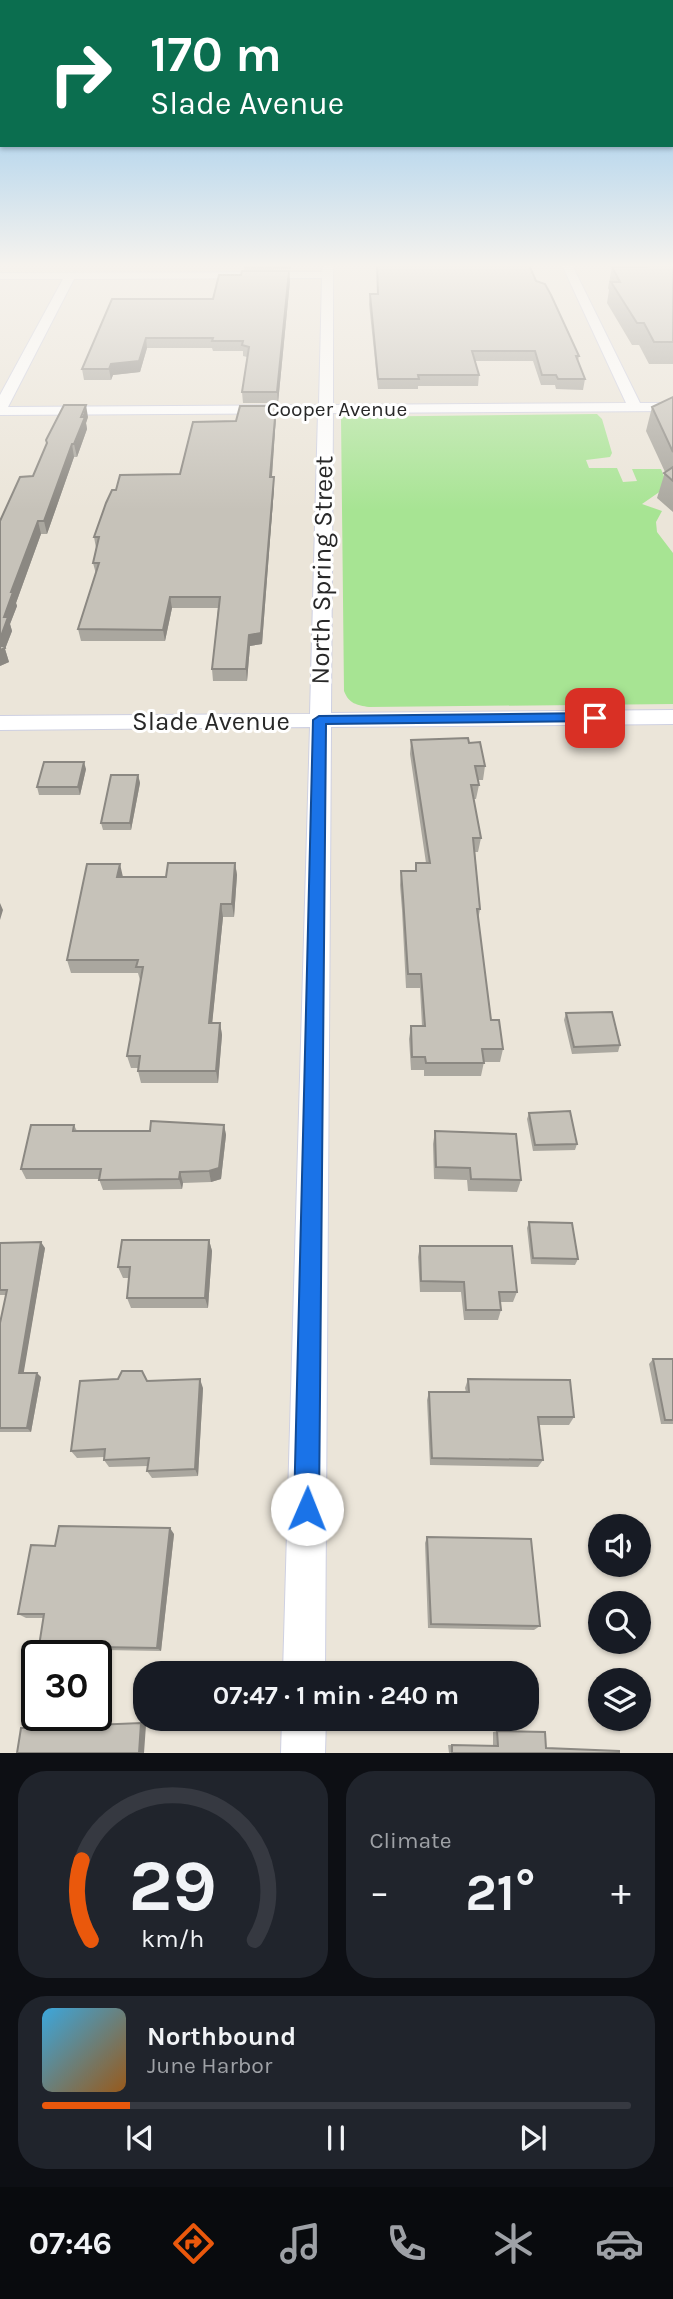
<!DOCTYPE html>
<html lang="en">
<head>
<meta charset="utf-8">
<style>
	body { margin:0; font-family:Karla,sans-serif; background:#20242c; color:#f1f3f6; height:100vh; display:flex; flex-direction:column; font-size:26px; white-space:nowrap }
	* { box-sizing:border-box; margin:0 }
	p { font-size:23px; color:#9ea1a6 }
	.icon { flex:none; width:38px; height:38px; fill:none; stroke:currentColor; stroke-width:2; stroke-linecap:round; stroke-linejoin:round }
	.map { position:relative; height:1753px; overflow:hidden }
	.sheet { display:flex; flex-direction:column; gap:18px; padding:18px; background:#0d0f14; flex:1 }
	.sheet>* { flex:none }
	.hud { position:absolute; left:0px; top:0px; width:674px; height:147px; box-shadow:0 2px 5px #0004; background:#0b6e4f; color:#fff; overflow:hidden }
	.buttons { position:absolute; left:588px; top:1514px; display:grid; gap:14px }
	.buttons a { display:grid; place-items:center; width:63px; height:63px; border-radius:50%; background:#171b24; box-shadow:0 2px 5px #0004; font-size:35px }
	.speed { position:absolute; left:21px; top:1640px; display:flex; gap:14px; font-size:35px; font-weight:700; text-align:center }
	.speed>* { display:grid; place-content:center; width:91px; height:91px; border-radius:50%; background:#171b24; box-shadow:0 2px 5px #0004; line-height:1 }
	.speed .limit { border:4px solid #111; border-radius:10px; background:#fff; color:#111 }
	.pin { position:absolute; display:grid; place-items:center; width:60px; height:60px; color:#fff; margin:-30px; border-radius:14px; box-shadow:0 4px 10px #0006 }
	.me { position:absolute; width:77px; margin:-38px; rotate:1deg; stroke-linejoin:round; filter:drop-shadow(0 0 5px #0008) }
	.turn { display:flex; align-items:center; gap:24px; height:147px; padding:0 35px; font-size:32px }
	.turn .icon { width:91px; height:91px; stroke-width:2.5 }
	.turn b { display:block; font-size:49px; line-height:60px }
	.big { font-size:52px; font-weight:700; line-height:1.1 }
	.sheet .tile { flex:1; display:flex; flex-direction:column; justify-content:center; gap:10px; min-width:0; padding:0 24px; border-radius:28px; background:#20242c }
	.sheet .dial { align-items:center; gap:0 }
	.dial svg { height:182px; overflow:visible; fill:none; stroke:#363941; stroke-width:7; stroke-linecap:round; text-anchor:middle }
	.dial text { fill:#f1f3f6; stroke:none }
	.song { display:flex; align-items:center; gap:21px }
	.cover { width:84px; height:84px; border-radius:10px; background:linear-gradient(135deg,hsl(200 70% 55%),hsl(30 70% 35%)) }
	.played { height:7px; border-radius:4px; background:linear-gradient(90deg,#ea580c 15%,#363941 15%) }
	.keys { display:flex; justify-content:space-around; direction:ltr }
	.heat { display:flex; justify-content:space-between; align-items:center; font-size:38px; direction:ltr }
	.sheet .tiles { flex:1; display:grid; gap:18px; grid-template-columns:1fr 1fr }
	.tile:last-child { grid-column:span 2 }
	.trip { position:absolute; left:133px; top:1661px; width:406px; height:70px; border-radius:28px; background:#171b24; box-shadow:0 2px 5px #0004; font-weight:700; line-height:70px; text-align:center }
	.tabs { display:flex; height:112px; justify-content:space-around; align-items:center; background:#090b0e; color:#9ea1a6 }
	.tabs .icon { width:49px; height:49px }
	.tabs .active { color:#ea580c }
	.tabs b { font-size:32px; color:#f1f3f6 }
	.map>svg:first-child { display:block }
	.green { fill:#a7e493 }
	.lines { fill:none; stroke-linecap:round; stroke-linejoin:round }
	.street-casing { stroke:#ced0e2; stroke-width:2 }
	.street { fill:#fff; fill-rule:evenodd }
	.wall { fill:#aaa79f }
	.shaded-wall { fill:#8b8882 }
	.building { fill:#c6c2b9; stroke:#8b8882; stroke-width:2 }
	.route { fill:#1a73e8; stroke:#114b97; stroke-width:2 }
	.labels { text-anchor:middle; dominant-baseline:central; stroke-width:6; stroke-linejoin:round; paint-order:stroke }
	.far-street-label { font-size:21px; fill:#282828; stroke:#fff }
	.street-label { font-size:26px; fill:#282828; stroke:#fff }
</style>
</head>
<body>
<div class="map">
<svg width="673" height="1753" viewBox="0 0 673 1753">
	<rect width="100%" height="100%" fill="#ebe5d9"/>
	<path class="green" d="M597,414L602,419L612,453L610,457L586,460L589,468H617L623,482L637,481L632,469H661L668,486L642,504L662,511L656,522L657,532L673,553V704L369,707C357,705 349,704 344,691L341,417Z"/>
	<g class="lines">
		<defs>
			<path id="street" d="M323,265H333V405L626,403L562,265H572L640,403H673V411L333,413L331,713L673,710V724L331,727L325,1673H283L310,727L0,730V716L310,714L318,413L0,415V395L63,279H0V273L322,272ZM322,278L319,405L8,407L74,279Z
				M282,1718H326L325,1753H281Z"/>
		</defs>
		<use href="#street" class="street-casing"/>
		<use href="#street" class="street"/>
	</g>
	<path class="wall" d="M244,265H291V269L244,270Z
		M626,265H673V364H649L639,345H632L607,303L609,290L608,288L612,267H628Z
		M290,281L278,403H243L242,392L247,357L243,356V351H213L212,348H147L140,372L113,375L111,380H84L82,369L213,299Z
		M536,281L579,356L578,361L585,379L583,390L556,389L555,385H541L533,361H475L479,375L478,386H418V389H378L369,304L370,294Z
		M673,397V512L657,498L665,472L646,431L652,407Z
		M276,416L272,477L274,488L262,644L250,646L247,681H213L212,669L218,608H172L165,641H81L78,629L96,574L93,563L96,548L94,537L116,490L180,474L236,421Z
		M88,417L86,423L87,429L77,457H74L47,534H41L16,603L17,606L10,624L12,631L5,649L9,662L0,666L33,476L47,445L46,440Z
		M411,740L469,743L485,766L483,780H477L479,785L476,799H473L481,838L478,852H475L480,909L478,920L491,1020L503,1049L500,1062H484L481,1076H424V1070H411L409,1039L411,1026H422L420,988H406L402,910L400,885L401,871H415L416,863H426L410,754Z
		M86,769L80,795H39L37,787Z
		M138,775L140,783L131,830H103L101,823Z
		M235,863L237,875L234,917H223L212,1023H220L222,1035L218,1083H141L138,1071L139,1068H131L127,1056L141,980H140L138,973H71L67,960L123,877H166Z
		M566,1013L620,1045L618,1052L572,1054L564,1020Z
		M529,1113L577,1144L575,1150L533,1151L527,1119Z
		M74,1125L77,1131H150L224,1125L226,1135L221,1179L211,1182L183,1183L182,1189L103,1190L99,1179H26L21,1169Z
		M435,1131L521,1180L517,1192L468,1191L467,1180L434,1179L433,1144Z
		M529,1222L578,1259L575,1265L531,1264L527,1228Z
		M209,1240L212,1251L208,1308H131L127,1298L129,1278H123L118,1267Z
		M0,1243L45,1248L23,1373L41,1377L31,1432H0V1323L6,1295H0Z
		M420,1246L517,1292L513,1302H500L501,1310L498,1320H464L461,1292H420L418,1257Z
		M653,1359H673V1424H661L649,1364Z
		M468,1379L574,1417L569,1425H539L543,1460L538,1467L430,1465L427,1400L429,1392H466L465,1388Z
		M147,1381L203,1388L198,1476L152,1478L147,1471L148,1466L109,1467L104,1460V1457L77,1458L71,1451Z
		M174,1534L161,1651L47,1649L39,1646L44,1618H26L18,1614L55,1546Z
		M427,1537L540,1626L534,1630L428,1628L425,1543Z
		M497,1731L546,1748L619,1753H449L448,1745H452L493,1746V1732Z"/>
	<path class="shaded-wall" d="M289,271L290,281L278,403L277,392Z
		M146,338L147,348L140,372L113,375L111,380L109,369L111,364Z
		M86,405L88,417L86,423L87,429L77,457L74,444Z
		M276,406V416L271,488L270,477Z
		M72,444L74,457L47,534L44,521Z
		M274,477V488L262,644L250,646L247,681L246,669L249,635Z
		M38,521L41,534L16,603L17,606L10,624L12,631L5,649L9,662L0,666V639L4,617L11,592Z
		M170,597L172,608L165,641L163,630Z
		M84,762L86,769L80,795L78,787Z
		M138,775L140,783L131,830L130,823Z
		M235,863L237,875L234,917L232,904Z
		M120,864L123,877H117Z
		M0,903L3,910L0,920Z
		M221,904L223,917L211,1035L209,1023Z
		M220,1023L222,1035L218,1083L216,1071Z
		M224,1125L226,1135L221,1179L211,1182L209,1171Z
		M180,1172L183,1183L182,1189L179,1179Z
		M209,1240L212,1251L208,1308L205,1298Z
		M41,1242L45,1248L23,1377L19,1373Z
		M37,1373L41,1377L31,1432L27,1428Z
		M200,1379L203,1388L198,1476L195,1469Z
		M170,1528L174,1534L161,1651L157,1648Z
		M141,1723L146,1725L144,1753H139Z"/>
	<path class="building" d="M377,265H529L536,281L545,284L551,295L579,356H576L585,379H558L556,375H542L535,351H472L479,375H418L419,379H378L370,294H378Z
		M644,265H673V342H654L644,323H637L611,282H620L612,267H646Z
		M242,271H289L277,392H242L249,347L242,345L243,341H212L213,338H146L139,361L111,364L109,369H82L112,299H213L219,275H241Z
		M673,397V452L652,407Z
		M64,405H86L81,417H85L74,444H72L44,521H38L11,592H13L4,617H8L0,639V521L20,477L33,476L47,443L46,440Z
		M240,406H276L270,477H274L261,633L249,635L246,669H212L220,597H170L163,630L78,629L99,563H93L99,537H94L106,503L112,490H116L120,475L180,474L193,422L236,421Z
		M673,467V481L664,473Z
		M0,646H4L5,648L0,650Z
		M468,738L469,743L480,742L485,766H475L479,785H471L481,838H473L480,909H477L491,1020H499L503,1049H482L484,1063H426L425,1057H412L411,1026H425L421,974H408L403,897L401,871H416V863H430L411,740Z
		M44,762H84L78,787H37Z
		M111,775H138L130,823H101Z
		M168,863H235L232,904H221L209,1023H220L216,1071H138L140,1056H127L143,967H136L138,960H67L87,864H120L117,877H166Z
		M612,1012L620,1045L574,1047L566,1013Z
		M570,1111L577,1144L535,1145L529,1113Z
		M151,1121L224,1125L219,1168L209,1171L180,1172L179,1179L99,1180L101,1169H21L31,1125H74L73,1131H150Z
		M435,1131L516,1134L521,1180L471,1179L470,1168L436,1167Z
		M529,1222L572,1223L578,1259L533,1258Z
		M122,1240H209L205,1298H127L130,1267H118Z
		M41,1242L19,1373H37L27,1428H0V1323L7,1290H0V1243Z
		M420,1246H512L517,1292H499L501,1310H466L464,1282L421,1281Z
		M653,1359H673V1420H665Z
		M122,1371H142L147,1381L200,1379L195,1469L147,1471L149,1458L104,1460L105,1449L71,1451L80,1381L118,1379Z
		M468,1379L570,1380L574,1417H538L543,1460L432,1458L429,1392H469Z
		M59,1526L170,1528L157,1648L39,1646L44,1614H18L31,1545L55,1546Z
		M427,1537L531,1539L540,1626L431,1624Z
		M141,1723L139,1753H17L21,1728Z
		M497,1731L545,1732L546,1748L619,1751V1753H452V1745L498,1746Z"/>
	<linearGradient id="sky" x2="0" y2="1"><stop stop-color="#75b9ec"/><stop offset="0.52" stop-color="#f6f3ee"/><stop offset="1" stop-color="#f6f3ee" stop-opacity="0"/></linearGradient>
	<rect width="673" height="510" fill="url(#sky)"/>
	<path class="route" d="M595,713L601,718L599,721L326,724L319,1509L316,1518L307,1522L298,1518L294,1509L313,720L319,716Z"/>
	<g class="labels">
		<g class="far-street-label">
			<text x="337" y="409">Cooper Avenue</text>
		</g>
		<g class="street-label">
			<text transform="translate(322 570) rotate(-89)">North Spring Street</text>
			<text x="211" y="721">Slade Avenue</text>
		</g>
	</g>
</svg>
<div class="buttons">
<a><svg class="icon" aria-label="sound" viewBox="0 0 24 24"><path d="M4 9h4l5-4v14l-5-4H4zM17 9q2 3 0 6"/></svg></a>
<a><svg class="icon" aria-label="search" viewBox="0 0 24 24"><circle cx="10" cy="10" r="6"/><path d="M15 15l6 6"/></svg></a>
<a><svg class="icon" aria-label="layers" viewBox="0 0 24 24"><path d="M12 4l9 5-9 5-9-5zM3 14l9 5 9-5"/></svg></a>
</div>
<div class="speed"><div class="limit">30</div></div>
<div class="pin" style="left:595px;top:718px;background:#d93025"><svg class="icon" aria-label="arrive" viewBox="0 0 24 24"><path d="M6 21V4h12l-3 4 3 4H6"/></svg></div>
<svg class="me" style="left:307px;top:1509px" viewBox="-20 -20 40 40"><circle r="19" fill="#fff"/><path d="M0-13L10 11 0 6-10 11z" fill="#1a73e8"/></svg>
<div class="trip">07:47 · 1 min · 240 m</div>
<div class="hud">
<div class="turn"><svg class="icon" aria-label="right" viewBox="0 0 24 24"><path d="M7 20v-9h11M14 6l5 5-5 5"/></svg><div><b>170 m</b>Slade Avenue</div></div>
</div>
</div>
<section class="sheet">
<div class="tiles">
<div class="tile dial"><svg viewBox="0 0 100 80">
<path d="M14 69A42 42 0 1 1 86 69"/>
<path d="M14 69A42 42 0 0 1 10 34" stroke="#ea580c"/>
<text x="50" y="56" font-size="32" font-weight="700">29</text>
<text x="50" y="72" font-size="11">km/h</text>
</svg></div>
<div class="tile"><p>Climate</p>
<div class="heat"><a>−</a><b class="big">21°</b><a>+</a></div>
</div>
<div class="tile">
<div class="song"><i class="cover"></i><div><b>Northbound</b><p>June Harbor</p></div></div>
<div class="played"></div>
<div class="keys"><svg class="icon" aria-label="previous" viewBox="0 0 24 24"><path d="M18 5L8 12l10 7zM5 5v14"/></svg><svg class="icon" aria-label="pause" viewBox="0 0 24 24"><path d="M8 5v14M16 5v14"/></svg><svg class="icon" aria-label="next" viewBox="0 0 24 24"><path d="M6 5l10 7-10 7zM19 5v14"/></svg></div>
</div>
</div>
</section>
<nav class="tabs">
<b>07:46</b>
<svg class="icon active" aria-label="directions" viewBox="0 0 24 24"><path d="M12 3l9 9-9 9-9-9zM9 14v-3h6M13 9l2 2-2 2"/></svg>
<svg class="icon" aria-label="music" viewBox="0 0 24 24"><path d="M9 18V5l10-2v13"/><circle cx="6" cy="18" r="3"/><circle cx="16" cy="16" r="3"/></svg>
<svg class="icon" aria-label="phone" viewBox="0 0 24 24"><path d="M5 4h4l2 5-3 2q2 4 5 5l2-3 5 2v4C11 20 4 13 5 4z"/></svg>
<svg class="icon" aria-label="climate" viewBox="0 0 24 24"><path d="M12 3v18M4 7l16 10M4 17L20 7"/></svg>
<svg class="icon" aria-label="car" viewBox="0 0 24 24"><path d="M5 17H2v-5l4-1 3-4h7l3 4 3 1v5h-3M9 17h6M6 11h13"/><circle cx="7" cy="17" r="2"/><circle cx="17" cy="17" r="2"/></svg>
</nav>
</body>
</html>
